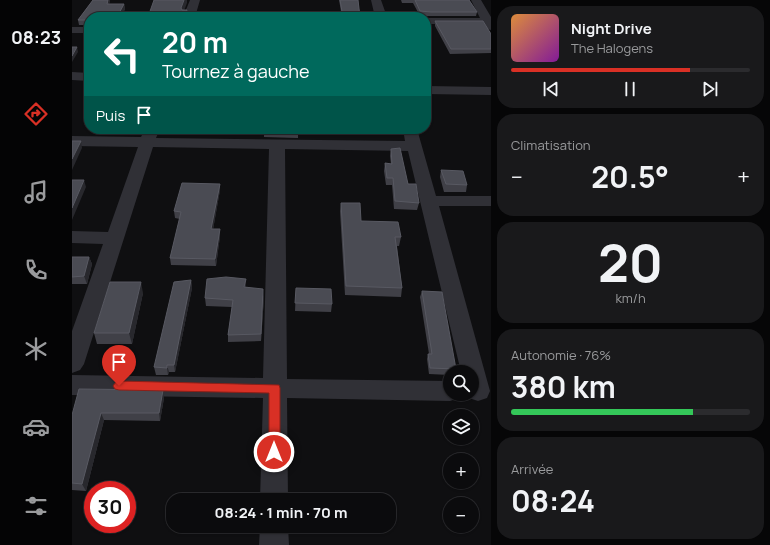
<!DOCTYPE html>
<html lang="fr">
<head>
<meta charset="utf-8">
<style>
	body { margin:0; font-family:Manrope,sans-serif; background:#19191b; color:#f1f3f6; height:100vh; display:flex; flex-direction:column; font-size:15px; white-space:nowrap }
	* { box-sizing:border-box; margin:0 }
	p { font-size:13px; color:#9a9b9d }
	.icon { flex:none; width:22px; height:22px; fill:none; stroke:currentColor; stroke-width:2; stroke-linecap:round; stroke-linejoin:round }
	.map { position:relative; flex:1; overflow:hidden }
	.panel { display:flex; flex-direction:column; gap:6px; padding:6px; background:#060607; width:279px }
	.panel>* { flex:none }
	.banner { position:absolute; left:12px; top:12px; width:347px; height:122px; border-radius:16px; box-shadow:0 1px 3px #0004,0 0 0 1px #2b2b2e; background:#00695c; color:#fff; overflow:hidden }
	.buttons { position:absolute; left:371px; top:365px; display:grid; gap:8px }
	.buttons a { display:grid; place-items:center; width:36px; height:36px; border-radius:50%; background:#0b0b0d; box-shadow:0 1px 3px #0004,0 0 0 1px #2b2b2e; font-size:20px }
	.speed { position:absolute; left:12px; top:481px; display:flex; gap:8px; font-size:20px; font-weight:700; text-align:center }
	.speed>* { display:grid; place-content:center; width:52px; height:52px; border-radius:50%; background:#0b0b0d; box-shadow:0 1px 3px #0004,0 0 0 1px #2b2b2e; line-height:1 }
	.speed .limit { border:6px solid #d22; background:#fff; color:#111 }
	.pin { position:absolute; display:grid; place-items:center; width:34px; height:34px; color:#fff; margin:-41px -17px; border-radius:50% 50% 50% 0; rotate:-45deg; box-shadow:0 0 4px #0007 }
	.pin .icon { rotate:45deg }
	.me { position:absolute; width:44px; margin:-22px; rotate:0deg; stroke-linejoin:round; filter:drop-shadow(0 0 3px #0008) }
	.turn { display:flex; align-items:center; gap:14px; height:84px; padding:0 12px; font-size:18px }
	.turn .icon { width:52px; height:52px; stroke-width:2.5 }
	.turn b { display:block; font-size:28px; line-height:34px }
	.then { display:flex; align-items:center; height:38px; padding:0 12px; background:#0003; gap:8px; font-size:15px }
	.big { font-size:30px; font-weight:700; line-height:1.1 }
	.panel .tile { flex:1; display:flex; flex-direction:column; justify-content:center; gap:6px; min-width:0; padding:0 14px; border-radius:16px; background:#19191b }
	.panel .dial { align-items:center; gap:0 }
	.dial b { font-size:52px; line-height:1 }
	.song { display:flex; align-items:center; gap:12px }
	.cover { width:48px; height:48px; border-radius:6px; background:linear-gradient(135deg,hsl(30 70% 55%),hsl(290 70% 35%)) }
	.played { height:4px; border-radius:2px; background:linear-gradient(90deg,#d93025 75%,#2b2b2e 75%) }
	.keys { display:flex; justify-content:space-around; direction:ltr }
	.heat { display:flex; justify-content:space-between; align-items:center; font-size:22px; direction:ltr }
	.charge { height:6px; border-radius:3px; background:linear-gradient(90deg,#34c759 76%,#2b2b2e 0) }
	.trip { position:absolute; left:94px; top:493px; width:230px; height:40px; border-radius:16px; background:#0b0b0d; box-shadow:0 1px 3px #0004,0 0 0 1px #2b2b2e; font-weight:700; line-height:40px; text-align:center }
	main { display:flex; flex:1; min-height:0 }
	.dock { display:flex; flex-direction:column; width:72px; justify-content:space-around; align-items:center; background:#040405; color:#9a9b9d }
	.dock .icon { width:28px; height:28px }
	.dock .current { color:#d93025 }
	.dock b { font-size:18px; color:#f1f3f6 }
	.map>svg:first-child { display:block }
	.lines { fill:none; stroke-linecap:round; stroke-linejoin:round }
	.minor { fill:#303036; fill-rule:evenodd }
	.wall { fill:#404047 }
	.shaded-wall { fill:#28282d }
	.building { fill:#4a4b53; stroke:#585962 }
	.route { fill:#d93025; stroke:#8d1f18 }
</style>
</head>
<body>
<main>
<nav class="dock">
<b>08:23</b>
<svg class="icon current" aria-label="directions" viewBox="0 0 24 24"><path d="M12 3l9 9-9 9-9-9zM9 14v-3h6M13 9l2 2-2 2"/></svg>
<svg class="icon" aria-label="music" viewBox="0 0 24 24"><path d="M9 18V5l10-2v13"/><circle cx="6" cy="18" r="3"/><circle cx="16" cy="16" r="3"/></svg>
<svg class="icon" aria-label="phone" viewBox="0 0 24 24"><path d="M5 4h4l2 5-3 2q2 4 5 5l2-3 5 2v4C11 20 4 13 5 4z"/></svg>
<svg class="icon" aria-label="climate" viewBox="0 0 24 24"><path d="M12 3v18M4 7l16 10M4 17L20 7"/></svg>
<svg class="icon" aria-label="car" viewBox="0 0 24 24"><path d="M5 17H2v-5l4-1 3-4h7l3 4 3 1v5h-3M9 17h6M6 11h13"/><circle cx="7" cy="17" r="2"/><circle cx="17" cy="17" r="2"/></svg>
<svg class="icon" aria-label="filters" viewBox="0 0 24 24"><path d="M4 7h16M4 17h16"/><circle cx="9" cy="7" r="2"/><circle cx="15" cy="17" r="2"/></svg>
</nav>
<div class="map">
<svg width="419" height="545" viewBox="0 0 419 545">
	<rect width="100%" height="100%" fill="#0f0f11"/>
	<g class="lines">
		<path class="minor" d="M118,0H128L123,17H111Z
			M299,0H309L315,17H303Z
			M399,0H409L419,17V30L415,29L412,24H354V18H408Z
			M0,27H17V33H0Z
			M0,72L17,73V81L0,80Z
			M354,86L419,87V95L354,94Z
			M73,129H85L87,131L84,138L333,141L331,129H345L364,196H419V206H367L418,391L415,398L406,401L397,398L395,394H400V372H389L336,151L213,149L215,379L378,381V394H389L387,398L378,401L215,398L216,500H188L191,398L0,395V375L191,378L197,149L81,147L12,364L8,370L0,373V331L31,244L0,243V231L36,232L66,147L0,146V136L69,137Z
			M188,526H216L217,545H187Z"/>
	</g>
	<path class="wall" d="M21,0H38L37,4H52L53,9L49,17H17V25H7L6,20Z
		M267,0H286L288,17H270Z
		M329,0H397L405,12L404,16H348L341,3H330Z
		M363,21L419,34V53L378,54L363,26Z
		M192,129H226V138L192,137Z
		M319,149L336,184L347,203L345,210L322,209L320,185H314L312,171L313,163L319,164L318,156Z
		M369,170L395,185L394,192H372L368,177Z
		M148,184V190L141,229L148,236L144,266L99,265L98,258L108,219L103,218L102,211Z
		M269,203L289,221L329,237L327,246H325L330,288L329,297L273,295L268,211Z
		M0,257H17L20,264L15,284H0Z
		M119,280L120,288L103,372H97L96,375H84L82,367Z
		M174,287L192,297L189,341L156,342V335L160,307L134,306L133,298Z
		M224,288L260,304L259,312L223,311Z
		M350,291L384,369L383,372H378V375L357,374L355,359L356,354H357L348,297Z
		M71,293L60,344H25L22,333Z
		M91,390L92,398L88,421L32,420L14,491L0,490V415Z"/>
	<path class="shaded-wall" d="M36,0H38L36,8L35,4Z
		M111,0H115V3L110,16L109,8Z
		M52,4L53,9L49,17H45Z
		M115,10L116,17H113Z
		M5,47L6,52L0,62V56Z
		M9,141L10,148L0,170V159Z
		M12,180L14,187L0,220V208Z
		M148,184V190L140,236L139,229Z
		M148,229V236L144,266L143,259Z
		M17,257L20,264L15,284L12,276Z
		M174,279V286L172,294V287Z
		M119,280L120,288L103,372L102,365Z
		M69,282L71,293L60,344L57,333Z
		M191,289L192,297L189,341V334Z
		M95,365L97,372L96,375L95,368Z
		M91,390L92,398L88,421L87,413Z
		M29,413L32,420L14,491L10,484Z"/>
	<path class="building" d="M21,0H36L35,4H52L45,17H17V20H6Z
		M82,0H112L109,8L110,10H115L113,17H76Z
		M268,0H286L288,17H271Z
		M343,0H397L405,12H359L348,11Z
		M363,21H411L419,34V49H379Z
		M0,47H5L0,56Z
		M192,129H226V132L192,131Z
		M0,141H9L0,159Z
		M328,148L336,184H344L347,203L323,201L321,178H315L313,163L320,164L319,149Z
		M369,170L391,171L395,185L374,184Z
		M0,180H12L0,208Z
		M110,183L148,184L139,229H148L143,259L98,258L109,212L102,211Z
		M269,203H288L289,221L326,222L329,237H323L330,288L274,286Z
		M0,257H17L12,276L0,277Z
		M154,277L174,279L172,287L191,289L189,334L156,335L161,300L133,298L135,279Z
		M119,280L102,365H95V368L82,367L102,282Z
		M38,282H69L57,333H22Z
		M224,288L259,289L260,304L223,303Z
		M350,291L370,292L384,369L358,368L356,354H360Z
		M7,389L91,390L87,413H29L10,484L0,483V415Z"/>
	<path class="route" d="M47,381L207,385L208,388V452L207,456L202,457L198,456L197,452V393L47,390L43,389L41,386L43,383Z"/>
</svg>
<div class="buttons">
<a><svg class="icon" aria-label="search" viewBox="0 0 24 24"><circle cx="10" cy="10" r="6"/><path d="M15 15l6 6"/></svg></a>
<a><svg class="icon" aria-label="layers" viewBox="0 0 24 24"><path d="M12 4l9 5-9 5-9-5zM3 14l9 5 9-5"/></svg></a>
<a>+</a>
<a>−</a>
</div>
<div class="speed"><div class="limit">30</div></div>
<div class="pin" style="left:47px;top:386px;background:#d93025"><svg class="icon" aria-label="arrive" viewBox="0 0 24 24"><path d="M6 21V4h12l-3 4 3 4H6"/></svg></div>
<svg class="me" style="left:202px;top:452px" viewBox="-20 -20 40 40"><circle r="17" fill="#d93025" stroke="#fff" stroke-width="3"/><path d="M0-11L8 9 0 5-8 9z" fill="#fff"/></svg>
<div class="trip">08:24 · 1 min · 70 m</div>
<div class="banner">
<div class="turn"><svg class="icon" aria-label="left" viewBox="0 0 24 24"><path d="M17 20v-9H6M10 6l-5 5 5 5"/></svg><div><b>20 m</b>Tournez à gauche</div></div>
<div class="then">Puis<svg class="icon" aria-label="arrive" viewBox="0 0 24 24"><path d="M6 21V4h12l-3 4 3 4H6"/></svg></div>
</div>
</div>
<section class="panel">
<div class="tile">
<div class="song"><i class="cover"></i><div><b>Night Drive</b><p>The Halogens</p></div></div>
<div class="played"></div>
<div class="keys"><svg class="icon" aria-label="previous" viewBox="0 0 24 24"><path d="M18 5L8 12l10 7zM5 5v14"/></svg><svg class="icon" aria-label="pause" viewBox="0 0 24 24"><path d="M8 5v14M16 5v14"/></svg><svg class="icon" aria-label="next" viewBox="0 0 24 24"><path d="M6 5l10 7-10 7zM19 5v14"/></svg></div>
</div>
<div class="tile"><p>Climatisation</p>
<div class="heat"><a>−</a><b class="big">20.5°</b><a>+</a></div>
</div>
<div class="tile dial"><b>20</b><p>km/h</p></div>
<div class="tile"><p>Autonomie · 76%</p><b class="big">380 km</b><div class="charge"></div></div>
<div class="tile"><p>Arrivée</p><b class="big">08:24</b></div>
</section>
</main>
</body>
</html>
